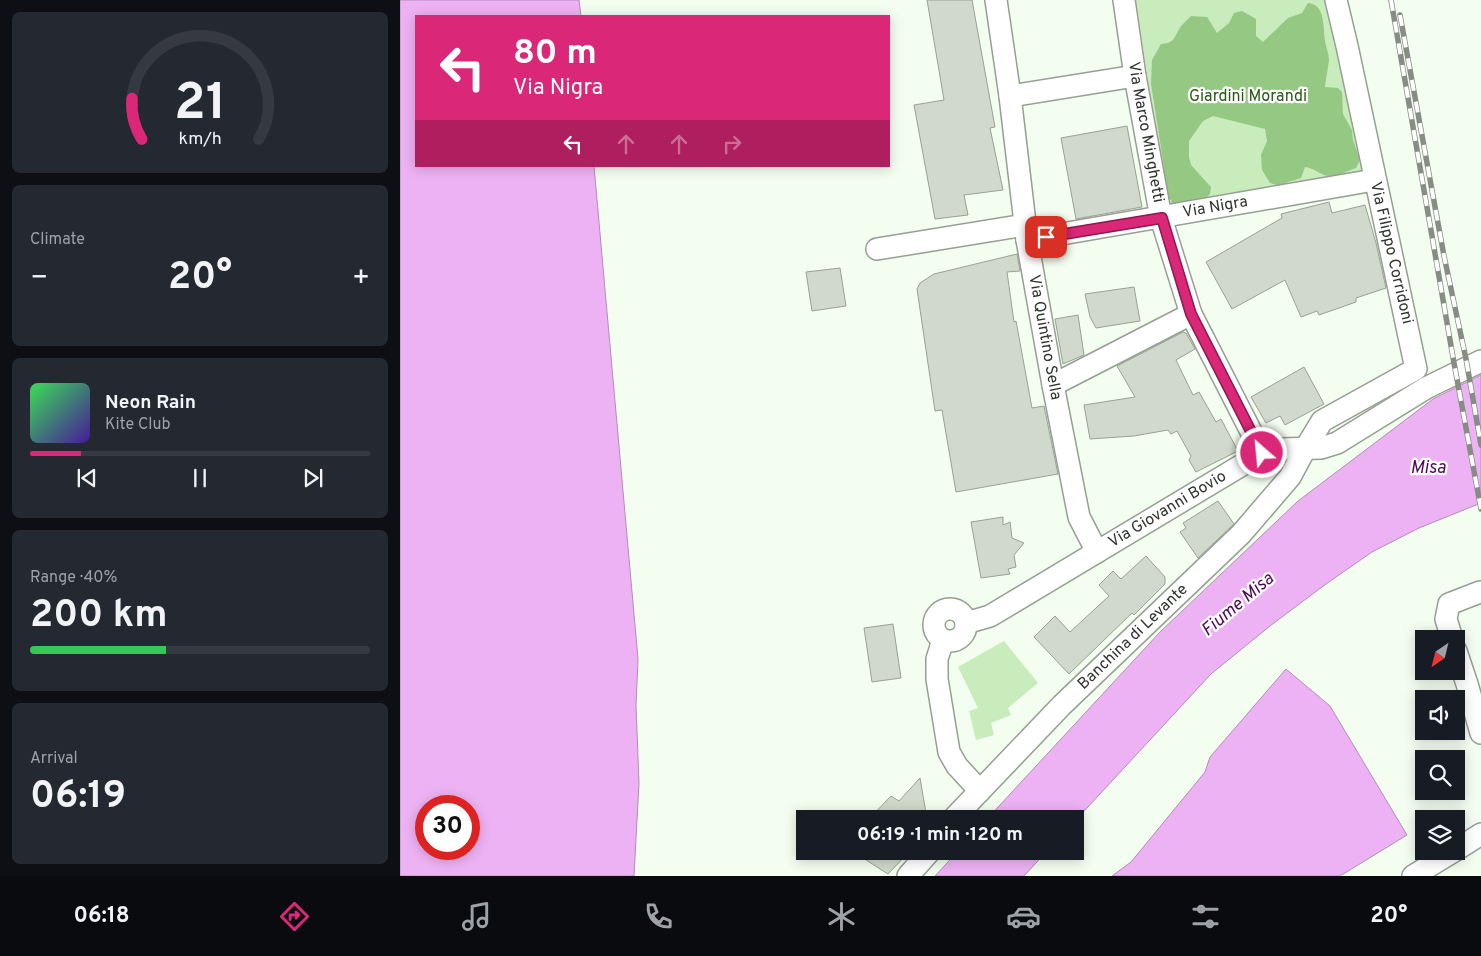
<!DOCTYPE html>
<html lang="en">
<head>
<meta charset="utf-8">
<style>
	body { margin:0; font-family:Overpass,sans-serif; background:#242831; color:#f1f3f6; height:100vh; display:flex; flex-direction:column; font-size:19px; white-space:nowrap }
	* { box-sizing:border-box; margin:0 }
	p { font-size:16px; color:#9ea1a6 }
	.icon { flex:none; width:28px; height:28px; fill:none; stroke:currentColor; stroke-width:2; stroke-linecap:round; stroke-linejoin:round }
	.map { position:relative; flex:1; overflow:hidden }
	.panel { display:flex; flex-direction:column; gap:12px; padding:12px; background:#0d0f14; width:400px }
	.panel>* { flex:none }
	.guide { position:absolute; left:15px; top:15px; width:475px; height:152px; border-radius:0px; box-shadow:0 2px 12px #0003; background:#db2777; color:#fff; overflow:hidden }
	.needle { width:32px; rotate:215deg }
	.controls { position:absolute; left:1015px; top:630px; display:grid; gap:10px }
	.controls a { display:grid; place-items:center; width:50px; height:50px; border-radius:0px; background:#171b24; box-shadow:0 2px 12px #0003; font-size:25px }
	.speed { position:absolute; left:15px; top:795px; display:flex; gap:10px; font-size:25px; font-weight:700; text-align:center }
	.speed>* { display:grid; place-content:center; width:65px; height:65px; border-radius:50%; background:#171b24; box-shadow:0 2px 12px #0003; line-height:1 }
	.speed .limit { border:8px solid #d22; background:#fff; color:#111 }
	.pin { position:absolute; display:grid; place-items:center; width:42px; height:42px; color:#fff; margin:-21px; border-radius:10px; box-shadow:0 2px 8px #0006 }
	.me { position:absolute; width:55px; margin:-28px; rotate:333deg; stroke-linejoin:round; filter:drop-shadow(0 0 4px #0008) }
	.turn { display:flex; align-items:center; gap:18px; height:105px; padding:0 15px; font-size:22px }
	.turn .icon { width:65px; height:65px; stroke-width:2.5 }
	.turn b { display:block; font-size:35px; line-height:42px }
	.lanes { display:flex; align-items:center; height:48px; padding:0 15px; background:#0003; justify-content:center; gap:25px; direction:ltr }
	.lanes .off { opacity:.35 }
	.big { font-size:38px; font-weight:700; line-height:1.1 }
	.panel .tile { flex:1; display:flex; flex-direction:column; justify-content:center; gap:8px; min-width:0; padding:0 18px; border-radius:8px; background:#242831 }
	.panel .dial { align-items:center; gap:0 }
	.dial svg { height:130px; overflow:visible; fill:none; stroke:#363941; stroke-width:7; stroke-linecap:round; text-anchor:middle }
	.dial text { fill:#f1f3f6; stroke:none }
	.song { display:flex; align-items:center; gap:15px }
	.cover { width:60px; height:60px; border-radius:8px; background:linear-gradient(135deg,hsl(130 70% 55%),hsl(260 70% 35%)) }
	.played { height:5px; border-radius:2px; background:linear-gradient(90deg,#db2777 15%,#363941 15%) }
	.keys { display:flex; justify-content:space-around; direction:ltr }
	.heat { display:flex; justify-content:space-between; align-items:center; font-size:28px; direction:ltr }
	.charge { height:8px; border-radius:4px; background:linear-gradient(90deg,#34c759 40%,#363941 0) }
	.trip { position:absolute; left:396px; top:810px; width:288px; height:50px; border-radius:0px; background:#171b24; box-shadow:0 2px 12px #0003; font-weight:700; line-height:50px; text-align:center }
	.dock { display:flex; height:80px; justify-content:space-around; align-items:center; background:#090b0e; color:#9ea1a6 }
	.dock .icon { width:35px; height:35px }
	.dock .selected { color:#db2777 }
	.dock b { font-size:22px; color:#f1f3f6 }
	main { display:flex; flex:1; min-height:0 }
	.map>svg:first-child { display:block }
	.green { fill:#c8ecbc }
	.forest { fill:#95c883 }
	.water { fill:#edb2f3; stroke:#b48cb8; fill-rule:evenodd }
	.building { fill:#d0d9cc; stroke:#98a195 }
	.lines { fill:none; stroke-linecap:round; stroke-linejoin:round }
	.minor-casing { stroke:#969f93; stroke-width:24 }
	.minor { stroke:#fff; stroke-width:21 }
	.rail-casing { stroke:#878d85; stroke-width:5.5 }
	.rail { stroke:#fff; stroke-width:4; stroke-dasharray:11; stroke-linecap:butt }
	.route-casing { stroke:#8e194d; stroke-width:12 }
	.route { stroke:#db2777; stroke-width:9 }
	.labels { text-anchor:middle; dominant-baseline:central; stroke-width:4.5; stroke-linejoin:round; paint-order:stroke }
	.park-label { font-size:16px; fill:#295813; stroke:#fff }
	.street-label { font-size:16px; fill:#2f332e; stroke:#fff }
	.water-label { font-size:18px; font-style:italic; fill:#510859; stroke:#fff }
</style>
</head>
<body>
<main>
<section class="panel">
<div class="tile dial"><svg viewBox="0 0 100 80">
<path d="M14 69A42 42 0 1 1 86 69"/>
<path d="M14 69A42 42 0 0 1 8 44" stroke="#db2777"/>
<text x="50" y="56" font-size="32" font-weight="700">21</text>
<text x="50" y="72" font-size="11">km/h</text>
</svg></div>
<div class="tile"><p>Climate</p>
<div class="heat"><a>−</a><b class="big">20°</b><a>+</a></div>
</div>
<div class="tile">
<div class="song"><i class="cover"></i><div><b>Neon Rain</b><p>Kite Club</p></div></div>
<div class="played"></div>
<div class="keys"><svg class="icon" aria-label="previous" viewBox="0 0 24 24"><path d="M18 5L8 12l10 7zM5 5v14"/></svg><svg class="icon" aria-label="pause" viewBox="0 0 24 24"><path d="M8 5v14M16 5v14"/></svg><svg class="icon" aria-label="next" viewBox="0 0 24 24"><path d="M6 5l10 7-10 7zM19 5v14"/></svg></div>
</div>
<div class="tile"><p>Range · 40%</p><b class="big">200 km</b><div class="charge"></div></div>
<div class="tile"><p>Arrival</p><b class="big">06:19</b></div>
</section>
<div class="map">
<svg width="1081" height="876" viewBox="0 0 1081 876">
	<rect width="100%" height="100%" fill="#f3fdf0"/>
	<path class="green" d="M736,0H924L966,173L767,209Z
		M604,641L638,683L608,708L611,715L591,723L594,735L576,740L569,711L578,708L558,667Z"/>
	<path class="forest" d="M908,3C926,4 923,29 925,41C926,47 929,54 929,60C928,69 926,78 925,87L938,88L942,92L943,114L952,130L953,140L960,160L956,168C947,171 934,179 924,175C917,172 913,168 905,167L901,178L888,182L880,186L870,183L862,170L861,155L867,141L865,129L813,116L803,121L789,141V157L791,165L811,187L810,194C804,201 800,200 792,201C787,201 781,205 776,206L772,204L771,200L767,197L766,180L762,174L764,169L763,161L751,84L752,60L761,44L768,43L773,40L781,26L791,16L807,17L817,33L829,23L834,13L842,11L856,19V36L863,42L888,18L902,13Z"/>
	<path class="water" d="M0,0H179L181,16H16V166H194L238,659L236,705L239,783L234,876H0ZM26,806H69V849H26Z
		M1081,375V503L1019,528L972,552L926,584L870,626L811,674L675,821V819H587L760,632L898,501L1033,399Z
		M886,669L930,706L1007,835L940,876H712L731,862L805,772L810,757Z
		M558,851H647L624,876H535Z"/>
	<path class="building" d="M527,0H572L595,127L590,128L603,190L564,195L568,215L535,219L514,105L544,100Z
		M727,126L742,207L676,219L661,138Z
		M929,202L932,213L965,205L976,243L986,288L956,298V302L919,315L917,311L901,317L885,280L832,309L806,262L882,218L881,214Z
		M617,254L620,271L607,272L614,322L616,321L632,408L644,406L658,474L556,492L542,410L535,411L517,289L520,283L534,274Z
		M440,268L446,306L412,311L406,272Z
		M734,287L740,321L696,328L690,317L685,294Z
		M678,315L684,355L663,364L655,319Z
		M783,332L786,333L795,349L776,360L793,395L799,392L816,422L821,419L838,451L796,472L789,460L791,456L777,431L771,434L768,430L734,436L690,439L684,405L735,397L717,366Z
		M904,367L924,404L885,425L880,416L866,423L851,397Z
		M818,501L834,524L798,558L780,532L786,528L783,523Z
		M603,517V525L610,522L612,538L624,543L614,555L616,567L608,569L610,574L581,578L571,522Z
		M746,556L765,577V584L734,615L732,613L669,674L634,637L655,616L670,632L709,596L699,585L713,571L721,579Z
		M493,624L501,678L472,682L464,628Z
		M520,778L527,819H469L491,796L499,801Z
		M452,851H510L488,874Z"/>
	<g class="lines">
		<defs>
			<g id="minor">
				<path id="s1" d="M596,0L610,96L627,240L653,385L679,517L697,552"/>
				<path id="s2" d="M724,0L735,76L761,218L791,314L862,453"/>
				<path d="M610,96L735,76"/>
				<path id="s3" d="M627,240L974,180"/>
				<path d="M477,249L625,225"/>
				<path d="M653,385L791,314"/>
				<circle cx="550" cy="625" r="16"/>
				<path id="s4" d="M566,623L590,616L862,453L880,449L921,448L937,443L1026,388L1081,361"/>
				<path d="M1052,639L1046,619L1049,604L1080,592"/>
				<path d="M543,640L537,659V679L549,752L557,766L580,791"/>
				<path d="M1056,651L1067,684L1081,733"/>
				<path id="s5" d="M553,819L662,705L841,534L890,477L905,449L922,421L1016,369L947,46L936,0"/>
				<path d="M1056,850L1081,834"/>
				<path d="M508,876L530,851"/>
				<path d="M1013,876L1054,851"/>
			</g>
		</defs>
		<use href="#minor" class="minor-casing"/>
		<use href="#minor" class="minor"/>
		<defs>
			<path id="rail" d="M991,0L1054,363L1081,509
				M1000,15L1044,256L1066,359L1081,445"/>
		</defs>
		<use href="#rail" class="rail-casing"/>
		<use href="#rail" class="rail"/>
	</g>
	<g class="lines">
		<defs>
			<path id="route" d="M646,237L762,218L791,314L862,453"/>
		</defs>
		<use href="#route" class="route-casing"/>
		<use href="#route" class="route"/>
	</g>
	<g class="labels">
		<g class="park-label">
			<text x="848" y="97">Giardini Morandi</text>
		</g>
		<g class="street-label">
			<text stroke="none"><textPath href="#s2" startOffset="134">Via Marco Minghetti</textPath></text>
			<text stroke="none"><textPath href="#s3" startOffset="191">Via Nigra</textPath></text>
			<text transform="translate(991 253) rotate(77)">Via Filippo Corridoni</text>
			<text stroke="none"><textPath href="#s1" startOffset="341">Via Quintino Sella</textPath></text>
			<text stroke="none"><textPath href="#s4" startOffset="232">Via Giovanni Bovio</textPath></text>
			<text stroke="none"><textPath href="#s5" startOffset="256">Banchina di Levante</textPath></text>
		</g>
		<g class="water-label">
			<text x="1028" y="468">Misa</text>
			<text transform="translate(838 605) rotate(-40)">Fiume Misa</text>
		</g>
	</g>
</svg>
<div class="controls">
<a><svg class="needle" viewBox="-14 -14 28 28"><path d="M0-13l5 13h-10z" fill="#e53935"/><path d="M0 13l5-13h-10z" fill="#9ea1a6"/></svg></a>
<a><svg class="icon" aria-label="sound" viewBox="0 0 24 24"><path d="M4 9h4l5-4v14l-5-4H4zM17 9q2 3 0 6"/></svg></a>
<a><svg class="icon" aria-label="search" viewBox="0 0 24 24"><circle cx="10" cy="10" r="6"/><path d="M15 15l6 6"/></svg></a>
<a><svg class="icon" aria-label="layers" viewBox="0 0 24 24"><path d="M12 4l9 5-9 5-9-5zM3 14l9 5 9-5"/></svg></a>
</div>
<div class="speed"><div class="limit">30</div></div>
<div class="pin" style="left:646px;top:237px;background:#d93025"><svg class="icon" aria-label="arrive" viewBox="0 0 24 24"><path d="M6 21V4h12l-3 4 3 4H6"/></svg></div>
<svg class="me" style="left:862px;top:453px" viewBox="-20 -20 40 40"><circle r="17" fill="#db2777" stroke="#fff" stroke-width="3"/><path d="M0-11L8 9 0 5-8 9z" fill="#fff"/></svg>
<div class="trip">06:19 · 1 min · 120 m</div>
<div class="guide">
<div class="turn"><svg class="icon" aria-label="left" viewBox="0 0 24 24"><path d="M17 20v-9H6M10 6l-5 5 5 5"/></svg><div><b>80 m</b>Via Nigra</div></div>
<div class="lanes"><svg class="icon" aria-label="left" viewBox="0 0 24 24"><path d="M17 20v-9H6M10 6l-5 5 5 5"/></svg><svg class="icon off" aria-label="ahead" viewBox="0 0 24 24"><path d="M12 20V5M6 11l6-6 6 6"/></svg><svg class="icon off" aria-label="ahead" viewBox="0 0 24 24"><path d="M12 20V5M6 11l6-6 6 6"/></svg><svg class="icon off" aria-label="right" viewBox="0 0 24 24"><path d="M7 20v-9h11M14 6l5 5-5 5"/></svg></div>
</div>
</div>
</main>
<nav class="dock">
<b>06:18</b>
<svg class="icon selected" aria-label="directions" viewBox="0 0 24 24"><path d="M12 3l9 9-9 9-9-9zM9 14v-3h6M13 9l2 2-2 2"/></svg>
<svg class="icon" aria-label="music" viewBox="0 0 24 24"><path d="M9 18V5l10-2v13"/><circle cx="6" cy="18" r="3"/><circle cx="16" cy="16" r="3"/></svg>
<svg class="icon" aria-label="phone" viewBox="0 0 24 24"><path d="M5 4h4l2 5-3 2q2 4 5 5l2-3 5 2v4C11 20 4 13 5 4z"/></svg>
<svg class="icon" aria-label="climate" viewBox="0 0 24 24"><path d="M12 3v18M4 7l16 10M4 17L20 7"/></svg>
<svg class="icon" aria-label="car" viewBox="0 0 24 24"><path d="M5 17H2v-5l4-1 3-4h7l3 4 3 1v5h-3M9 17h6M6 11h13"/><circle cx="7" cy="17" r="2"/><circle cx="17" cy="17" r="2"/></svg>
<svg class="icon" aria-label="filters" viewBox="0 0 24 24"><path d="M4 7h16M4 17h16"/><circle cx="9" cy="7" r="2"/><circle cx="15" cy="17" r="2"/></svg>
<b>20°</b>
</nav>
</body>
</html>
